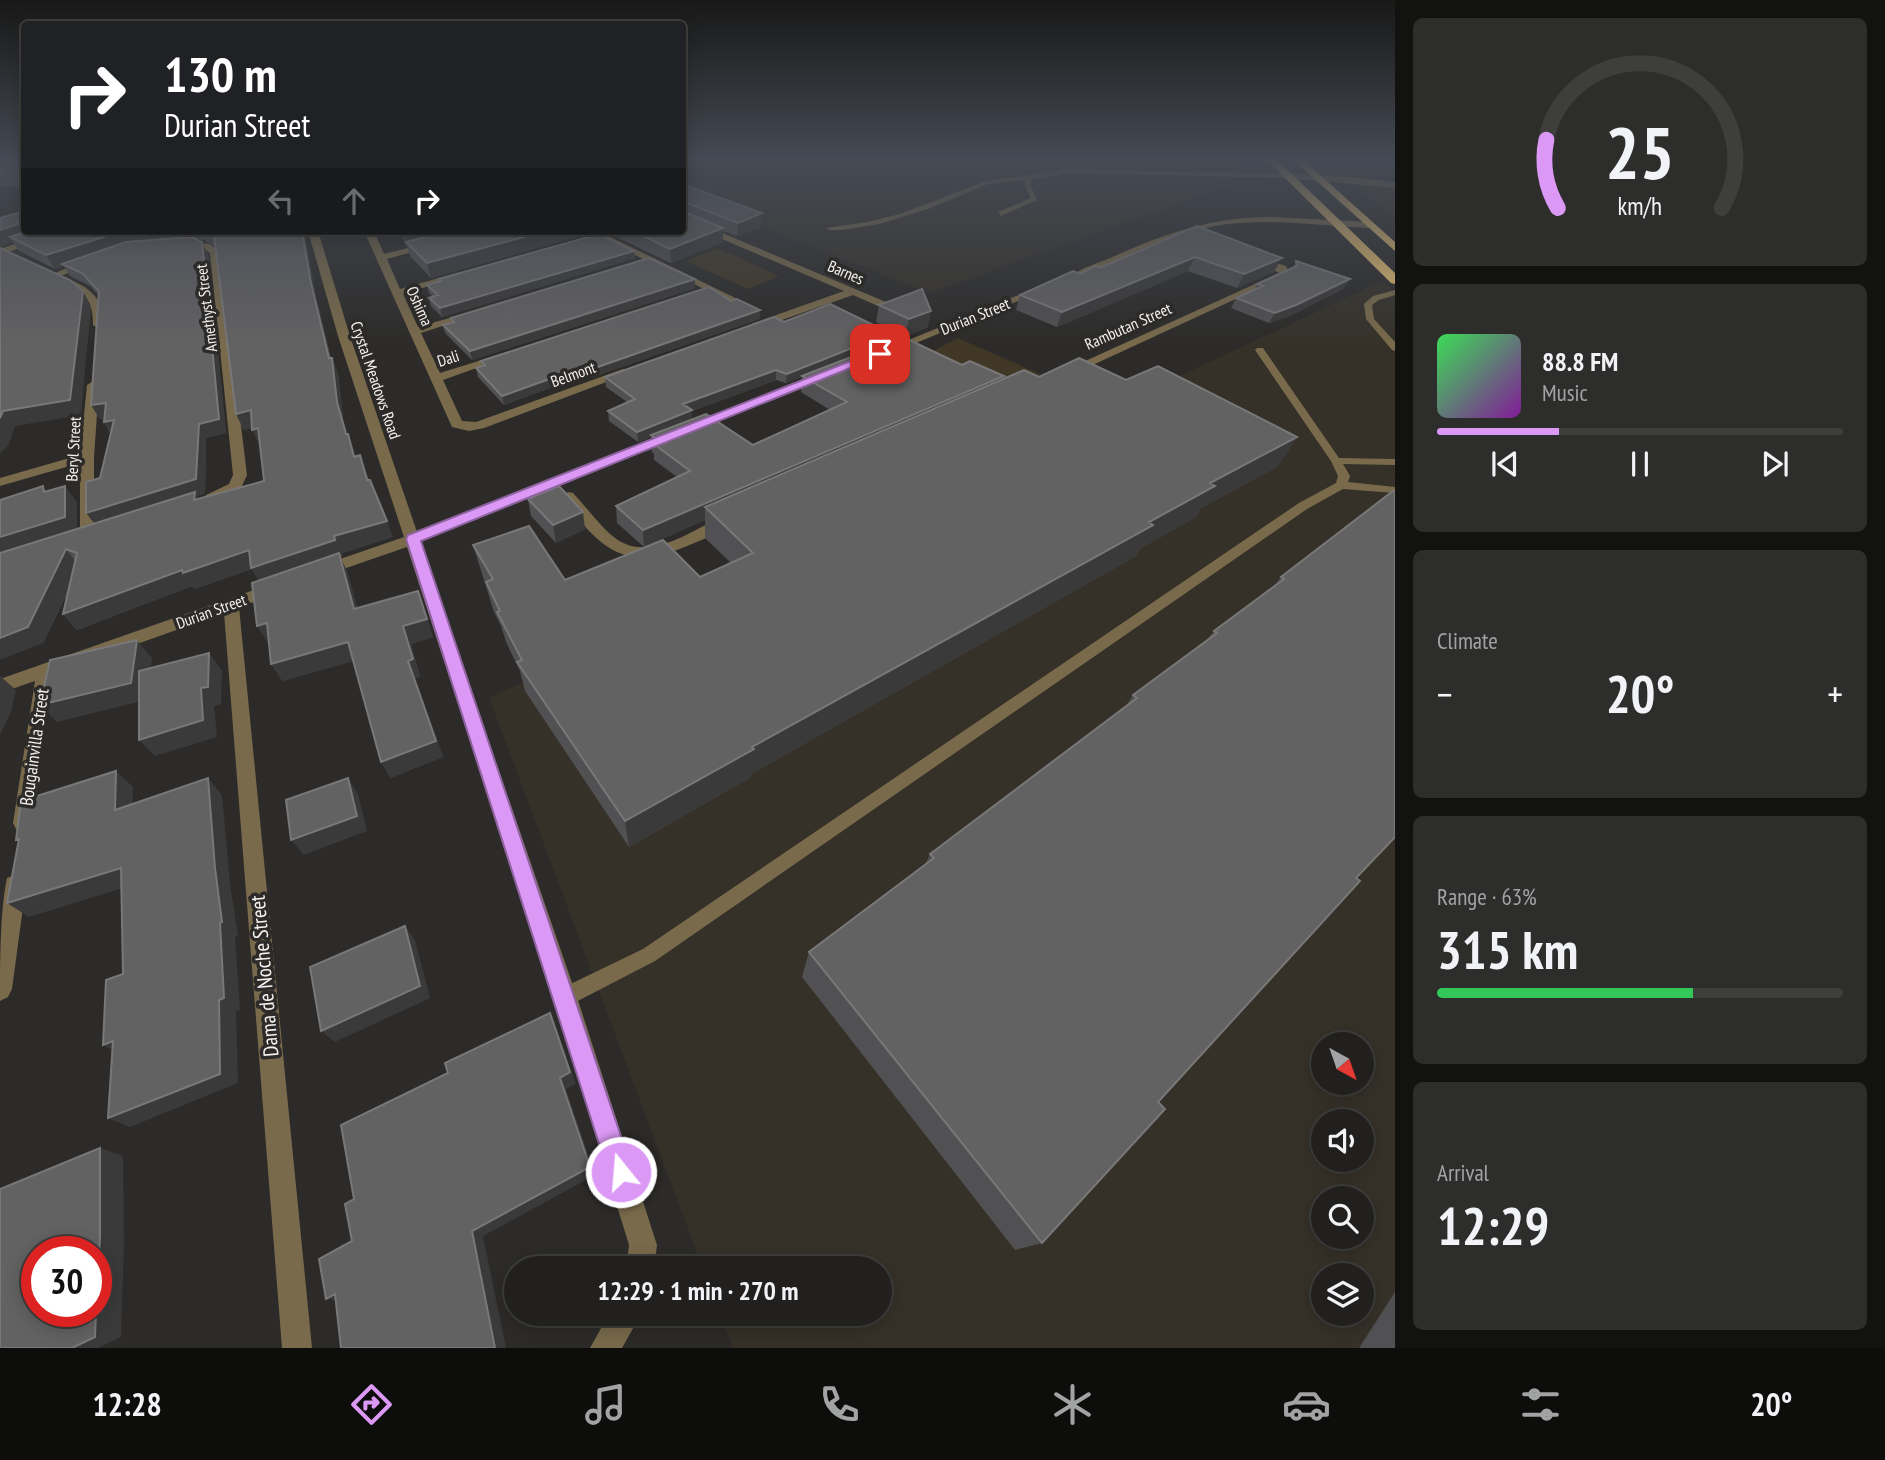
<!DOCTYPE html>
<html lang="en">
<head>
<meta charset="utf-8">
<style>
	body { margin:0; font-family:"PT Sans Narrow",sans-serif; background:#2d2d2c; color:#f1f3f6; height:100vh; display:flex; flex-direction:column; font-size:26px; white-space:nowrap }
	* { box-sizing:border-box; margin:0 }
	p { font-size:23px; color:#a2a3a4 }
	.icon { flex:none; width:38px; height:38px; fill:none; stroke:currentColor; stroke-width:2; stroke-linecap:round; stroke-linejoin:round }
	.map { position:relative; flex:1; overflow:hidden }
	.sheet { display:flex; flex-direction:column; gap:18px; padding:18px; background:#121211; width:490px }
	.sheet>* { flex:none }
	.hud { position:absolute; left:21px; top:21px; width:665px; height:214px; border-radius:7px; box-shadow:0 4px 18px #0003,0 0 0 2px #3e3e3d; background:#202124; color:#fff; overflow:hidden }
	.needle { width:46px; rotate:140deg }
	.tools { position:absolute; left:1311px; top:1032px; display:grid; gap:14px }
	.tools a { display:grid; place-items:center; width:63px; height:63px; border-radius:50%; background:#21201f; box-shadow:0 4px 18px #0003,0 0 0 2px #3e3e3d; font-size:35px }
	.speed { position:absolute; left:21px; top:1236px; display:flex; gap:14px; font-size:35px; font-weight:700; text-align:center }
	.speed>* { display:grid; place-content:center; width:91px; height:91px; border-radius:50%; background:#21201f; box-shadow:0 4px 18px #0003,0 0 0 2px #3e3e3d; line-height:1 }
	.speed .limit { border:10px solid #d22; background:#fff; color:#111 }
	.pin { position:absolute; display:grid; place-items:center; width:60px; height:60px; color:#fff; margin:-30px; border-radius:14px; box-shadow:0 4px 10px #0006 }
	.me { position:absolute; width:77px; margin:-38px; rotate:343deg; stroke-linejoin:round; filter:drop-shadow(0 0 5px #0008) }
	.turn { display:flex; align-items:center; gap:24px; height:147px; padding:0 28px; font-size:32px }
	.turn .icon { width:91px; height:91px; stroke-width:2.5 }
	.turn b { display:block; font-size:49px; line-height:60px }
	.lanes { display:flex; align-items:center; height:66px; padding:0 28px; background:#0003; justify-content:center; gap:35px; direction:ltr }
	.lanes .off { opacity:.35 }
	.big { font-size:52px; font-weight:600; line-height:1.1 }
	.sheet .tile { flex:1; display:flex; flex-direction:column; justify-content:center; gap:10px; min-width:0; padding:0 24px; border-radius:10px; background:#2d2d2c }
	.sheet .dial { align-items:center; gap:0 }
	.dial svg { height:182px; overflow:visible; fill:none; stroke:#3e3e3d; stroke-width:7; stroke-linecap:round; text-anchor:middle }
	.dial text { fill:#f1f3f6; stroke:none }
	.song { display:flex; align-items:center; gap:21px }
	.cover { width:84px; height:84px; border-radius:10px; background:linear-gradient(135deg,hsl(130 70% 55%),hsl(290 70% 35%)) }
	.played { height:7px; border-radius:4px; background:linear-gradient(90deg,#db99f5 30%,#3e3e3d 30%) }
	.keys { display:flex; justify-content:space-around; direction:ltr }
	.heat { display:flex; justify-content:space-between; align-items:center; font-size:38px; direction:ltr }
	.charge { height:10px; border-radius:5px; background:linear-gradient(90deg,#34c759 63%,#3e3e3d 0) }
	.trip { position:absolute; left:504px; top:1256px; width:388px; height:70px; border-radius:35px; background:#21201f; box-shadow:0 4px 18px #0003,0 0 0 2px #3e3e3d; font-weight:600; line-height:70px; text-align:center }
	.menu { display:flex; height:112px; justify-content:space-around; align-items:center; background:#0d0d0c; color:#a2a3a4 }
	.menu .icon { width:49px; height:49px }
	.menu .on { color:#db99f5 }
	.menu b { font-size:32px; color:#f1f3f6 }
	main { display:flex; flex:1; min-height:0 }
	.map>svg:first-child { display:block }
	.built { fill:#353129; fill-rule:evenodd }
	.green { fill:#403727 }
	.lines { fill:none; stroke-linecap:round; stroke-linejoin:round }
	.lane { fill:#796a4b; fill-rule:evenodd }
	.street { fill:#796a4b; fill-rule:evenodd }
	.highway { fill:#e8c071; fill-rule:evenodd }
	.wall { fill:#515052; fill-rule:evenodd }
	.shaded-wall { fill:#3b3a3a }
	.building { fill:#636263; stroke:#797879; stroke-width:2 }
	.route { fill:#db99f5; stroke:#8e639f; stroke-width:2 }
	.labels { text-anchor:middle; dominant-baseline:central; stroke-width:7; stroke-linejoin:round; paint-order:stroke }
	.far-street-label { font-size:16px; fill:#f3f2f0; stroke:#2c2b29 }
	.street-label { font-size:18px; fill:#f3f2f0; stroke:#2c2b29 }
	.near-street-label { font-size:21px; fill:#f3f2f0; stroke:#2c2b29 }
</style>
</head>
<body>
<main>
<div class="map">
<svg width="1395" height="1348" viewBox="0 0 1395 1348">
	<rect width="100%" height="100%" fill="#2c2b29"/>
	<path class="built" d="M682,158H1211L1236,167L1259,169L1268,179L1234,177L1236,183L930,293L683,196Z
		M1354,184L1395,188V220L1390,216Z
		M1383,281L1395,294V1348H733L720,1314H880V1269H703L489,698ZM1323,1045H1362V1083H1323ZM1323,1122H1362V1160H1323ZM1323,1199H1362V1237H1323ZM1323,1276H1362V1314H1323Z"/>
	<path class="green" d="M718,248L779,276L748,289L686,261Z
		M958,338L1040,374L1009,393L927,354Z"/>
	<g class="lines">
		<path class="lane" d="M845,158H856L847,161Z
			M1046,158H1053L1069,169L1289,174L1292,176L1289,178L1067,173L1033,179L1030,184L1037,200L1001,216L998,212L1031,198L1024,184L1026,180L988,184L928,209L879,224L842,230H830L826,228L867,222L900,214L986,181L1062,170Z
			M1395,290V295L1379,300L1372,305L1374,319L1395,342V351L1392,350L1366,319L1364,304L1373,296Z
			M1257,348H1263L1339,458L1395,459V465L1343,464L1350,476L1348,482L1395,487V493L1343,489L1307,509L655,961L572,1004L565,1006L558,1004L556,997L558,990L643,949L1299,503L1336,483L1338,476L1331,461L1255,350Z"/>
		<path class="street" d="M0,162H24V166H0Z
			M1289,174L1350,177L1395,182V188L1286,178Z
			M682,216L886,302L887,304L878,306L853,295L759,328H751V324L844,291L682,222Z
			M1272,217L1370,222L1375,225L1370,228C1319,226 1265,217 1215,226C1168,234 1123,260 1080,278L1071,276C1081,268 1098,263 1110,258C1166,233 1211,217 1272,217Z
			M54,231H68L0,255V249Z
			M308,231H318L350,336L417,532L818,374L828,377L420,542L577,997L657,1245L654,1269H626L629,1245L553,997L407,547L323,576L315,571L317,567L404,537L338,336Z
			M364,231H374L384,254L432,242L437,245L387,259L400,289L460,272L465,275L403,294L418,327L474,311L479,314L421,333L440,373L501,354L507,357L443,380L462,421L476,422L623,369L633,372L484,428L469,431L452,427Z
			M586,231H598L760,310L751,312Z
			M181,241L210,244L220,252L247,475L240,490L211,502L204,498L206,495L229,484L233,475L210,253L204,249L178,246L176,244Z
			M1254,256L1286,266L1290,274L1071,375L1061,372L1279,273L1254,260Z
			M86,260L94,262L61,276C87,286 104,295 103,325L98,328L93,325C94,288 72,291 48,276Z
			M1036,288L1045,290L894,352L884,350Z
			M93,381L99,385L94,457V538L87,543L80,538V463L0,486V478L80,455L87,385Z
			M568,492L573,493C611,534 621,564 682,537C697,530 711,521 727,516L734,521C725,532 705,538 692,544C624,574 601,550 561,496Z
			M274,583L282,589L280,593L239,607L312,1348H282L224,613L53,674L33,823L30,829L23,832L16,829L13,823L35,681L0,693V679Z
			M15,875L23,878L26,885L12,989L8,997L0,1001C0,965 0,910 7,878Z
			M609,1314H641L622,1348H590Z"/>
		<path class="highway" d="M1265,158H1275L1395,273V284L1391,283Z
			M1291,158H1301L1395,242V251Z"/>
	</g>
	<path class="wall" d="M24,158V187H1L0,185V169Z
		M682,184L761,227L737,236L723,231V242L671,263L604,231H682Z
		M0,218L24,231H304L316,297L331,358L338,373L343,418L347,434L356,456L360,455L369,480L393,537L342,553L343,556L340,557L347,571L357,608L424,609L433,637L411,644L420,677L415,678L443,757L390,778L353,661L282,681L268,643L259,581L252,569L194,589L192,586L77,630L63,614L70,587L43,643L47,491L77,502V529L94,524L100,478L111,434L104,422V419H100L91,405L99,296L90,286L70,276L64,266L55,269L19,251L13,242L0,247ZM193,238L204,240L216,247L236,414L244,430L252,428L260,446L264,481L199,499L197,496L205,493L206,438L226,433L208,255Z
		M1197,226L1274,272L1237,288L1188,271L1057,327L1016,310L1020,295L1100,268Z
		M400,231H586V234L431,278L410,256L407,246H406Z
		M634,251L635,258L442,317L431,306L429,298L433,297L429,293L427,285L439,281V279Z
		M1296,261L1343,289L1290,316L1269,323L1231,308L1236,298L1254,290L1257,284L1292,269Z
		M695,288L472,360L445,333L443,325L452,323L451,318Z
		M879,305L928,327L905,336L876,322Z
		M760,310L759,319L593,377L589,374L581,376L504,405L478,377L476,368L482,366L481,361Z
		M784,322L890,333L889,342L962,365L1004,376L1003,380L1039,377L1126,380L1297,437L1277,467L1201,508L1196,517L1141,548L1136,556L751,774V777L629,847L525,691L520,671L506,642L501,626L494,612L473,545L565,580L700,577L731,563L705,538V520L644,547L617,523L616,506L677,477L654,460V454L652,452L651,437L638,442L609,421L608,411L627,402L606,387L605,377ZM802,377L801,392L830,410L753,445L692,419V411L776,380L786,383Z
		M1393,491L1356,878L1158,1102L1042,1243L1015,1250L802,977L809,952L925,865L930,854L1126,706L1133,695L1206,641L1214,631L1272,589L1281,577Z
		M528,499L585,529L556,543L531,516Z
		M1395,1292V1348H1359Z"/>
	<path class="shaded-wall" d="M762,213L761,227L737,236L738,223Z
		M24,222V231H46L10,237L13,242L0,247V230Z
		M723,228V242L671,263L670,249Z
		M123,231H181L184,237L137,243L62,264L64,266L55,269L46,255Z
		M302,231H304L316,297L333,368L332,358L338,373L343,418L352,450L346,434L337,402L329,358L311,283Z
		M406,231H467L406,242L407,246H406L402,232Z
		M546,231H586V234L431,278L427,263Z
		M202,242L208,255L226,433L206,438L205,493L197,496L204,508L97,527L86,513Z
		M634,251L635,258L442,317L440,308Z
		M1195,257L1188,271L1057,327L1062,312Z
		M1282,258L1274,272L1237,288L1244,274Z
		M695,279V288L472,360L470,351Z
		M1350,279L1343,289L1290,316L1269,323L1275,313Z
		M83,291L91,306L81,415L15,426L8,446L0,453V418L3,411Z
		M760,310L759,319L593,377L592,369Z
		M931,311L928,327L905,336L909,319Z
		M890,333L889,343L786,383L787,374Z
		M588,365L589,374L504,405L502,396Z
		M776,370V380L692,411V420L638,442L637,432L683,404Z
		M1004,376L999,392L705,507V520L644,547L643,530Z
		M106,403L115,417L100,419L91,405Z
		M251,410L259,426L244,430L236,414Z
		M114,420L113,436L104,422Z
		M258,428L260,446L252,430Z
		M348,434L354,450L360,473L354,457Z
		M1297,437L1277,467L1201,508L1196,517L1141,548L1136,556L751,774V777L629,847L625,821L752,747L1149,522L1210,483Z
		M65,486L77,502V533L0,558V537Z
		M583,512L585,529L556,543L553,525Z
		M387,521L393,537L342,553L343,556L340,557L347,571L363,627L261,585L252,569L194,589L192,586L77,630L63,614L182,570L249,550L334,536Z
		M66,549L79,566L43,643L0,660V638Z
		M418,591L433,637L411,644L420,677L415,678L443,757L390,778L381,762L408,661L403,626Z
		M267,623L278,640L268,643L257,626Z
		M137,640L152,658L146,700L57,722L40,705Z
		M348,642L357,660L282,681L271,664Z
		M209,653L222,671L221,704L214,706L217,737L155,756L139,740L201,688Z
		M0,676L16,690L11,712L0,735Z
		M116,771L133,787L132,825L115,810Z
		M208,778L222,795L230,883L238,936L235,937L240,1010L236,1011L238,1083L130,1127L108,1118L215,868Z
		M348,778L358,794L367,831L304,855L291,840Z
		M121,868L139,883L29,917L7,903Z
		M405,926L415,940L430,998L335,1042L321,1031Z
		M550,1013L556,1027L576,1084L566,1089L595,1175L483,1236L506,1348H495L472,1231L560,1078Z
		M113,1041L125,1056L103,1045Z
		M100,1148L123,1156L124,1242L121,1337L98,1348H72Z
		M335,1294L345,1301L326,1299Z"/>
	<path class="building" d="M18,158H24V174H0V169Z
		M682,184L762,213L738,223L682,201Z
		M24,211V222L0,230V218Z
		M682,211L723,228L670,249L633,231H682Z
		M1197,226L1282,258L1244,274L1195,257L1062,312L1020,295L1073,271L1080,274L1095,266L1100,268Z
		M28,231H123L46,255L10,237Z
		M207,231H302L311,283L329,358H332L337,402L346,434H348L354,457L360,455L367,480H370L387,521L334,536L335,540L251,568L249,550L183,573L182,570L63,614L77,553L66,549L28,627L0,638V553L195,492L194,500L264,481L258,428L252,430L251,410L236,414L214,236Z
		M449,231H546L427,263L406,242Z
		M599,234L634,251L440,308L429,298L438,295L427,285L441,281L439,279Z
		M191,237L202,242L219,419L199,424L196,479L86,513V482L100,478L114,420L104,422L106,403L91,405L99,291L82,273L62,264L126,242Z
		M0,248L70,280L83,291L70,400L3,411L0,418Z
		M649,258L695,279L470,351L443,325L454,322L451,318Z
		M1296,261L1350,279L1296,305L1275,313L1236,298L1263,286L1257,284L1297,266Z
		M709,287L731,301L737,299L760,310L592,369L588,365L580,368L502,396L476,368L485,365L481,361Z
		M922,289L931,311L909,319L879,305Z
		M830,304L890,333L787,374L776,370L683,404L692,410L637,432L608,411L635,399L605,377L774,317L784,322Z
		M903,337L962,365L970,361L1004,376L643,530L616,506L690,471L654,444L659,441L651,435L706,414L753,445L847,402L802,376Z
		M1079,358L1126,380L1158,366L1297,437L1210,483L1215,486L1149,522L1153,525L752,747L754,749L625,821L517,662L522,660L497,612L500,611L486,582L493,579L473,545L529,526L565,580L663,540L700,577L753,553L705,507L1024,370L1039,377Z
		M43,486L44,492L65,486V517L0,537V500Z
		M559,486L583,512L553,525L528,499Z
		M1393,491L1395,492V837L1356,878L1360,881L1158,1102L1165,1109L1042,1243L809,952L934,858L930,854L1137,698L1133,695L1217,633L1214,631L1284,579L1281,577Z
		M339,553L354,609L418,591L427,619L403,626L413,659L408,661L436,741L381,762L348,642L271,664L267,623L257,626L252,583Z
		M137,640L131,683L40,705L50,660Z
		M209,653L208,687L201,688L203,720L139,740V671Z
		M116,771L115,810L208,778L215,868L222,922L220,923L224,998L219,1000L220,1074L108,1118L113,1041L103,1045L106,980L123,974L121,868L7,903L19,839L16,840L21,801Z
		M348,778L357,816L291,840L286,800Z
		M405,926L420,986L321,1031L310,967Z
		M550,1013L570,1072L560,1078L590,1167L472,1231L495,1348H341L335,1294L326,1299L319,1259L352,1241L345,1204L354,1199L341,1125L448,1073L445,1063Z
		M100,1148V1238L96,1304V1251H37V1311H96L95,1337L72,1348H0V1189Z"/>
	<linearGradient id="sky" x2="0" y2="1"><stop stop-color="#181817"/><stop offset="0.46" stop-color="#454a54"/><stop offset="1" stop-color="#454a54" stop-opacity="0"/></linearGradient>
	<rect width="1395" height="346" fill="url(#sky)"/>
	<path class="route" d="M876,351L885,354L421,541L633,1172L629,1181L621,1184L612,1181L608,1172L406,539L408,535Z"/>
	<g class="labels">
		<g class="far-street-label">
			<text transform="translate(846 272) rotate(23)">Barnes</text>
			<text transform="translate(420 306) rotate(66)">Oshima</text>
			<text transform="translate(206 308) rotate(-97)">Amethyst Street</text>
			<text transform="translate(975 316) rotate(-22)">Durian Street</text>
			<text transform="translate(1128 326) rotate(-24)">Rambutan Street</text>
			<text transform="translate(448 358) rotate(-18)">Dali</text>
			<text transform="translate(573 374) rotate(-20)">Belmont</text>
			<text transform="translate(376 380) rotate(71)">Crystal Meadows Road</text>
			<text transform="translate(73 449) rotate(-87)">Beryl Street</text>
			<text transform="translate(211 611) rotate(-20)">Durian Street</text>
		</g>
		<g class="street-label">
			<text transform="translate(34 747) rotate(-82)">Bougainvilla Street</text>
		</g>
		<g class="near-street-label">
			<text transform="translate(264 976) rotate(-95)">Dama de Noche Street</text>
		</g>
	</g>
</svg>
<div class="tools">
<a><svg class="needle" viewBox="-14 -14 28 28"><path d="M0-13l5 13h-10z" fill="#e53935"/><path d="M0 13l5-13h-10z" fill="#a2a3a4"/></svg></a>
<a><svg class="icon" aria-label="sound" viewBox="0 0 24 24"><path d="M4 9h4l5-4v14l-5-4H4zM17 9q2 3 0 6"/></svg></a>
<a><svg class="icon" aria-label="search" viewBox="0 0 24 24"><circle cx="10" cy="10" r="6"/><path d="M15 15l6 6"/></svg></a>
<a><svg class="icon" aria-label="layers" viewBox="0 0 24 24"><path d="M12 4l9 5-9 5-9-5zM3 14l9 5 9-5"/></svg></a>
</div>
<div class="speed"><div class="limit">30</div></div>
<div class="pin" style="left:880px;top:354px;background:#d93025"><svg class="icon" aria-label="arrive" viewBox="0 0 24 24"><path d="M6 21V4h12l-3 4 3 4H6"/></svg></div>
<svg class="me" style="left:621px;top:1172px" viewBox="-20 -20 40 40"><circle r="17" fill="#db99f5" stroke="#fff" stroke-width="3"/><path d="M0-11L8 9 0 5-8 9z" fill="#fff"/></svg>
<div class="trip">12:29 · 1 min · 270 m</div>
<div class="hud">
<div class="turn"><svg class="icon" aria-label="right" viewBox="0 0 24 24"><path d="M7 20v-9h11M14 6l5 5-5 5"/></svg><div><b>130 m</b>Durian Street</div></div>
<div class="lanes"><svg class="icon off" aria-label="left" viewBox="0 0 24 24"><path d="M17 20v-9H6M10 6l-5 5 5 5"/></svg><svg class="icon off" aria-label="ahead" viewBox="0 0 24 24"><path d="M12 20V5M6 11l6-6 6 6"/></svg><svg class="icon" aria-label="right" viewBox="0 0 24 24"><path d="M7 20v-9h11M14 6l5 5-5 5"/></svg></div>
</div>
</div>
<section class="sheet">
<div class="tile dial"><svg viewBox="0 0 100 80">
<path d="M14 69A42 42 0 1 1 86 69"/>
<path d="M14 69A42 42 0 0 1 9 39" stroke="#db99f5"/>
<text x="50" y="56" font-size="32" font-weight="700">25</text>
<text x="50" y="72" font-size="11">km/h</text>
</svg></div>
<div class="tile">
<div class="song"><i class="cover"></i><div><b>88.8 FM</b><p>Music</p></div></div>
<div class="played"></div>
<div class="keys"><svg class="icon" aria-label="previous" viewBox="0 0 24 24"><path d="M18 5L8 12l10 7zM5 5v14"/></svg><svg class="icon" aria-label="pause" viewBox="0 0 24 24"><path d="M8 5v14M16 5v14"/></svg><svg class="icon" aria-label="next" viewBox="0 0 24 24"><path d="M6 5l10 7-10 7zM19 5v14"/></svg></div>
</div>
<div class="tile"><p>Climate</p>
<div class="heat"><a>−</a><b class="big">20°</b><a>+</a></div>
</div>
<div class="tile"><p>Range · 63%</p><b class="big">315 km</b><div class="charge"></div></div>
<div class="tile"><p>Arrival</p><b class="big">12:29</b></div>
</section>
</main>
<nav class="menu">
<b>12:28</b>
<svg class="icon on" aria-label="directions" viewBox="0 0 24 24"><path d="M12 3l9 9-9 9-9-9zM9 14v-3h6M13 9l2 2-2 2"/></svg>
<svg class="icon" aria-label="music" viewBox="0 0 24 24"><path d="M9 18V5l10-2v13"/><circle cx="6" cy="18" r="3"/><circle cx="16" cy="16" r="3"/></svg>
<svg class="icon" aria-label="phone" viewBox="0 0 24 24"><path d="M5 4h4l2 5-3 2q2 4 5 5l2-3 5 2v4C11 20 4 13 5 4z"/></svg>
<svg class="icon" aria-label="climate" viewBox="0 0 24 24"><path d="M12 3v18M4 7l16 10M4 17L20 7"/></svg>
<svg class="icon" aria-label="car" viewBox="0 0 24 24"><path d="M5 17H2v-5l4-1 3-4h7l3 4 3 1v5h-3M9 17h6M6 11h13"/><circle cx="7" cy="17" r="2"/><circle cx="17" cy="17" r="2"/></svg>
<svg class="icon" aria-label="filters" viewBox="0 0 24 24"><path d="M4 7h16M4 17h16"/><circle cx="9" cy="7" r="2"/><circle cx="15" cy="17" r="2"/></svg>
<b>20°</b>
</nav>
</body>
</html>
